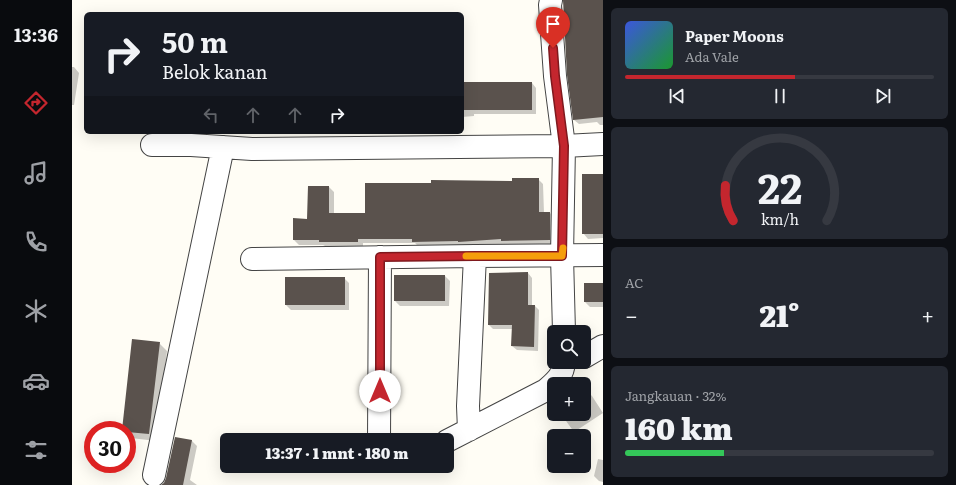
<!DOCTYPE html>
<html lang="id">
<head>
<meta charset="utf-8">
<style>
	body { margin:0; font-family:Literata,serif; background:#242831; color:#f1f3f6; height:100vh; display:flex; flex-direction:column; font-size:15px; white-space:nowrap }
	* { box-sizing:border-box; margin:0 }
	p { font-size:13px; color:#9ea1a6 }
	.icon { flex:none; width:22px; height:22px; fill:none; stroke:currentColor; stroke-width:2; stroke-linecap:round; stroke-linejoin:round }
	.map { position:relative; flex:1; overflow:hidden }
	.details { display:flex; flex-direction:column; gap:8px; padding:8px; background:#0d0f14; width:353px }
	.details>* { flex:none }
	.top-card { position:absolute; left:12px; top:12px; width:380px; height:122px; border-radius:6px; box-shadow:0 4px 16px #0002; background:#171b24; color:#f1f3f6; overflow:hidden }
	.controls { position:absolute; left:475px; top:325px; display:grid; gap:8px }
	.controls a { display:grid; place-items:center; width:44px; height:44px; border-radius:6px; background:#171b24; box-shadow:0 4px 16px #0002; font-size:20px }
	.speed { position:absolute; left:12px; top:421px; display:flex; gap:8px; font-size:20px; font-weight:700; text-align:center }
	.speed>* { display:grid; place-content:center; width:52px; height:52px; border-radius:50%; background:#171b24; box-shadow:0 4px 16px #0002; line-height:1 }
	.speed .limit { border:6px solid #d22; background:#fff; color:#111 }
	.pin { position:absolute; display:grid; place-items:center; width:34px; height:34px; color:#fff; margin:-41px -17px; border-radius:50% 50% 50% 0; rotate:-45deg; box-shadow:0 0 4px #0007 }
	.pin .icon { rotate:45deg }
	.me { position:absolute; width:44px; margin:-22px; rotate:0deg; stroke-linejoin:round; filter:drop-shadow(0 0 3px #0008) }
	.turn { display:flex; align-items:center; gap:14px; height:84px; padding:0 12px; font-size:18px }
	.turn .icon { width:52px; height:52px; stroke-width:2.5 }
	.turn b { display:block; font-size:28px; line-height:34px }
	.lanes { display:flex; align-items:center; height:38px; padding:0 12px; background:#0003; justify-content:center; gap:20px; direction:ltr }
	.lanes .off { opacity:.35 }
	.big { font-size:30px; font-weight:800; line-height:1.1 }
	.details .card { flex:1; display:flex; flex-direction:column; justify-content:center; gap:6px; min-width:0; padding:0 14px; border-radius:6px; background:#242831 }
	.details .dial { align-items:center; gap:0 }
	.dial svg { height:104px; overflow:visible; fill:none; stroke:#363941; stroke-width:7; stroke-linecap:round; text-anchor:middle }
	.dial text { fill:#f1f3f6; stroke:none }
	.song { display:flex; align-items:center; gap:12px }
	.cover { width:48px; height:48px; border-radius:6px; background:linear-gradient(135deg,hsl(230 70% 55%),hsl(130 70% 35%)) }
	.played { height:4px; border-radius:2px; background:linear-gradient(90deg,#c4262e 55%,#363941 55%) }
	.keys { display:flex; justify-content:space-around; direction:ltr }
	.heat { display:flex; justify-content:space-between; align-items:center; font-size:22px; direction:ltr }
	.charge { height:6px; border-radius:3px; background:linear-gradient(90deg,#34c759 32%,#363941 0) }
	.trip { position:absolute; left:148px; top:433px; width:234px; height:40px; border-radius:6px; background:#171b24; box-shadow:0 4px 16px #0002; font-weight:800; line-height:40px; text-align:center }
	main { display:flex; flex:1; min-height:0 }
	.menu { display:flex; flex-direction:column; width:72px; justify-content:space-around; align-items:center; background:#090b0e; color:#9ea1a6 }
	.menu .icon { width:28px; height:28px }
	.menu .active { color:#c4262e }
	.menu b { font-size:18px; color:#f1f3f6 }
	.map>svg:first-child { display:block }
	.shadow { fill:#0003 }
	.building { fill:#5a524d }
	.lines { fill:none; stroke-linecap:round; stroke-linejoin:round }
	.minor-casing { stroke:#444; stroke-width:24 }
	.minor { stroke:#fff; stroke-width:22 }
	.route-casing { stroke:#7f191e; stroke-width:10 }
	.route { stroke:#c4262e; stroke-width:7 }
	.slow { stroke:#f59e0b; stroke-width:7 }
</style>
</head>
<body>
<main>
<nav class="menu">
<b>13:36</b>
<svg class="icon active" aria-label="directions" viewBox="0 0 24 24"><path d="M12 3l9 9-9 9-9-9zM9 14v-3h6M13 9l2 2-2 2"/></svg>
<svg class="icon" aria-label="music" viewBox="0 0 24 24"><path d="M9 18V5l10-2v13"/><circle cx="6" cy="18" r="3"/><circle cx="16" cy="16" r="3"/></svg>
<svg class="icon" aria-label="phone" viewBox="0 0 24 24"><path d="M5 4h4l2 5-3 2q2 4 5 5l2-3 5 2v4C11 20 4 13 5 4z"/></svg>
<svg class="icon" aria-label="climate" viewBox="0 0 24 24"><path d="M12 3v18M4 7l16 10M4 17L20 7"/></svg>
<svg class="icon" aria-label="car" viewBox="0 0 24 24"><path d="M5 17H2v-5l4-1 3-4h7l3 4 3 1v5h-3M9 17h6M6 11h13"/><circle cx="7" cy="17" r="2"/><circle cx="17" cy="17" r="2"/></svg>
<svg class="icon" aria-label="filters" viewBox="0 0 24 24"><path d="M4 7h16M4 17h16"/><circle cx="9" cy="7" r="2"/><circle cx="15" cy="17" r="2"/></svg>
</nav>
<div class="map">
<svg width="531" height="485" viewBox="0 0 531 485">
	<rect width="100%" height="100%" fill="#fffdf5"/>
	<path class="shadow" d="M499,0L531,1V125H528L525,122L507,124L502,120L496,75Z
		M0,67H2L7,73L2,105H0Z
		M390,82L460,83L464,88V114H402V116L390,117Z
		M531,175V238L516,239L511,233Z
		M466,179L471,184L472,213H478L483,218L482,245H435L433,244L392,247L346,246L343,243H291V246H253L251,245H227L222,240L257,187L262,192V214H294L441,182Z
		M456,273L460,278V306H463L467,310L466,351L445,350L440,346L441,329H421L417,325L418,274Z
		M373,276L378,281L377,306H328L323,301Z
		M272,278L277,283V310H219L214,305Z
		M531,284V307H518L513,302Z
		M87,343L95,351L84,441L59,438L55,435V430H51Z
		M515,391L520,396L531,413L502,432L489,414H512V392Z
		M104,438L120,441L125,446L118,480L125,485H90L95,478Z
		M526,459L531,460V482L527,481L522,476Z"/>
	<path class="building" d="M491,0H531V117L501,120L495,75Z
		M390,82H460V110H390Z
		M510,174H531V234H510Z
		M440,178H467V212H478V240L429,241V239L386,242V241L340,242V239H286V242H247V240H221V218L235,219L236,186H257V213H293V183H359V180L440,181Z
		M456,272V305H463L462,347L439,346L440,325H416L417,273Z
		M322,275H373V301H322Z
		M213,277H273V305H213Z
		M512,283H531V302H512Z
		M60,339L88,342L77,434L55,432V430H50Z
		M103,437L120,440L111,485H89L92,483L94,478Z"/>
	<g class="lines">
		<defs>
			<path id="minor" d="M479,0L478,5L483,76L492,146L490,256L492,332
				M80,145H119L180,149L492,146L531,144
				M180,259L403,256L531,255
				M512,357L531,346
				M397,430L396,406L403,256
				M307,440L308,257
				M375,441L474,390C484,381 491,376 492,362
				M82,475L151,147"/>
		</defs>
		<use href="#minor" class="minor-casing"/>
		<use href="#minor" class="minor"/>
	</g>
	<g class="lines">
		<defs>
			<path id="route" d="M308,391V257L403,256H490L492,146L483,76L481,48"/>
		</defs>
		<use href="#route" class="route-casing"/>
		<use href="#route" class="route"/>
		<path class="slow" d="M394,256H490L491,248"/>
	</g>
</svg>
<div class="controls">
<a><svg class="icon" aria-label="search" viewBox="0 0 24 24"><circle cx="10" cy="10" r="6"/><path d="M15 15l6 6"/></svg></a>
<a>+</a>
<a>−</a>
</div>
<div class="speed"><div class="limit">30</div></div>
<div class="pin" style="left:481px;top:48px;background:#d93025"><svg class="icon" aria-label="arrive" viewBox="0 0 24 24"><path d="M6 21V4h12l-3 4 3 4H6"/></svg></div>
<svg class="me" style="left:308px;top:391px" viewBox="-20 -20 40 40"><circle r="19" fill="#fff"/><path d="M0-13L10 11 0 6-10 11z" fill="#c4262e"/></svg>
<div class="trip">13:37 · 1 mnt · 180 m</div>
<div class="top-card">
<div class="turn"><svg class="icon" aria-label="right" viewBox="0 0 24 24"><path d="M7 20v-9h11M14 6l5 5-5 5"/></svg><div><b>50 m</b>Belok kanan</div></div>
<div class="lanes"><svg class="icon off" aria-label="left" viewBox="0 0 24 24"><path d="M17 20v-9H6M10 6l-5 5 5 5"/></svg><svg class="icon off" aria-label="ahead" viewBox="0 0 24 24"><path d="M12 20V5M6 11l6-6 6 6"/></svg><svg class="icon off" aria-label="ahead" viewBox="0 0 24 24"><path d="M12 20V5M6 11l6-6 6 6"/></svg><svg class="icon" aria-label="right" viewBox="0 0 24 24"><path d="M7 20v-9h11M14 6l5 5-5 5"/></svg></div>
</div>
</div>
<section class="details">
<div class="card">
<div class="song"><i class="cover"></i><div><b>Paper Moons</b><p>Ada Vale</p></div></div>
<div class="played"></div>
<div class="keys"><svg class="icon" aria-label="previous" viewBox="0 0 24 24"><path d="M18 5L8 12l10 7zM5 5v14"/></svg><svg class="icon" aria-label="pause" viewBox="0 0 24 24"><path d="M8 5v14M16 5v14"/></svg><svg class="icon" aria-label="next" viewBox="0 0 24 24"><path d="M6 5l10 7-10 7zM19 5v14"/></svg></div>
</div>
<div class="card dial"><svg viewBox="0 0 100 80">
<path d="M14 69A42 42 0 1 1 86 69"/>
<path d="M14 69A42 42 0 0 1 8 42" stroke="#c4262e"/>
<text x="50" y="56" font-size="32" font-weight="700">22</text>
<text x="50" y="72" font-size="11">km/h</text>
</svg></div>
<div class="card"><p>AC</p>
<div class="heat"><a>−</a><b class="big">21°</b><a>+</a></div>
</div>
<div class="card"><p>Jangkauan · 32%</p><b class="big">160 km</b><div class="charge"></div></div>
</section>
</main>
</body>
</html>
